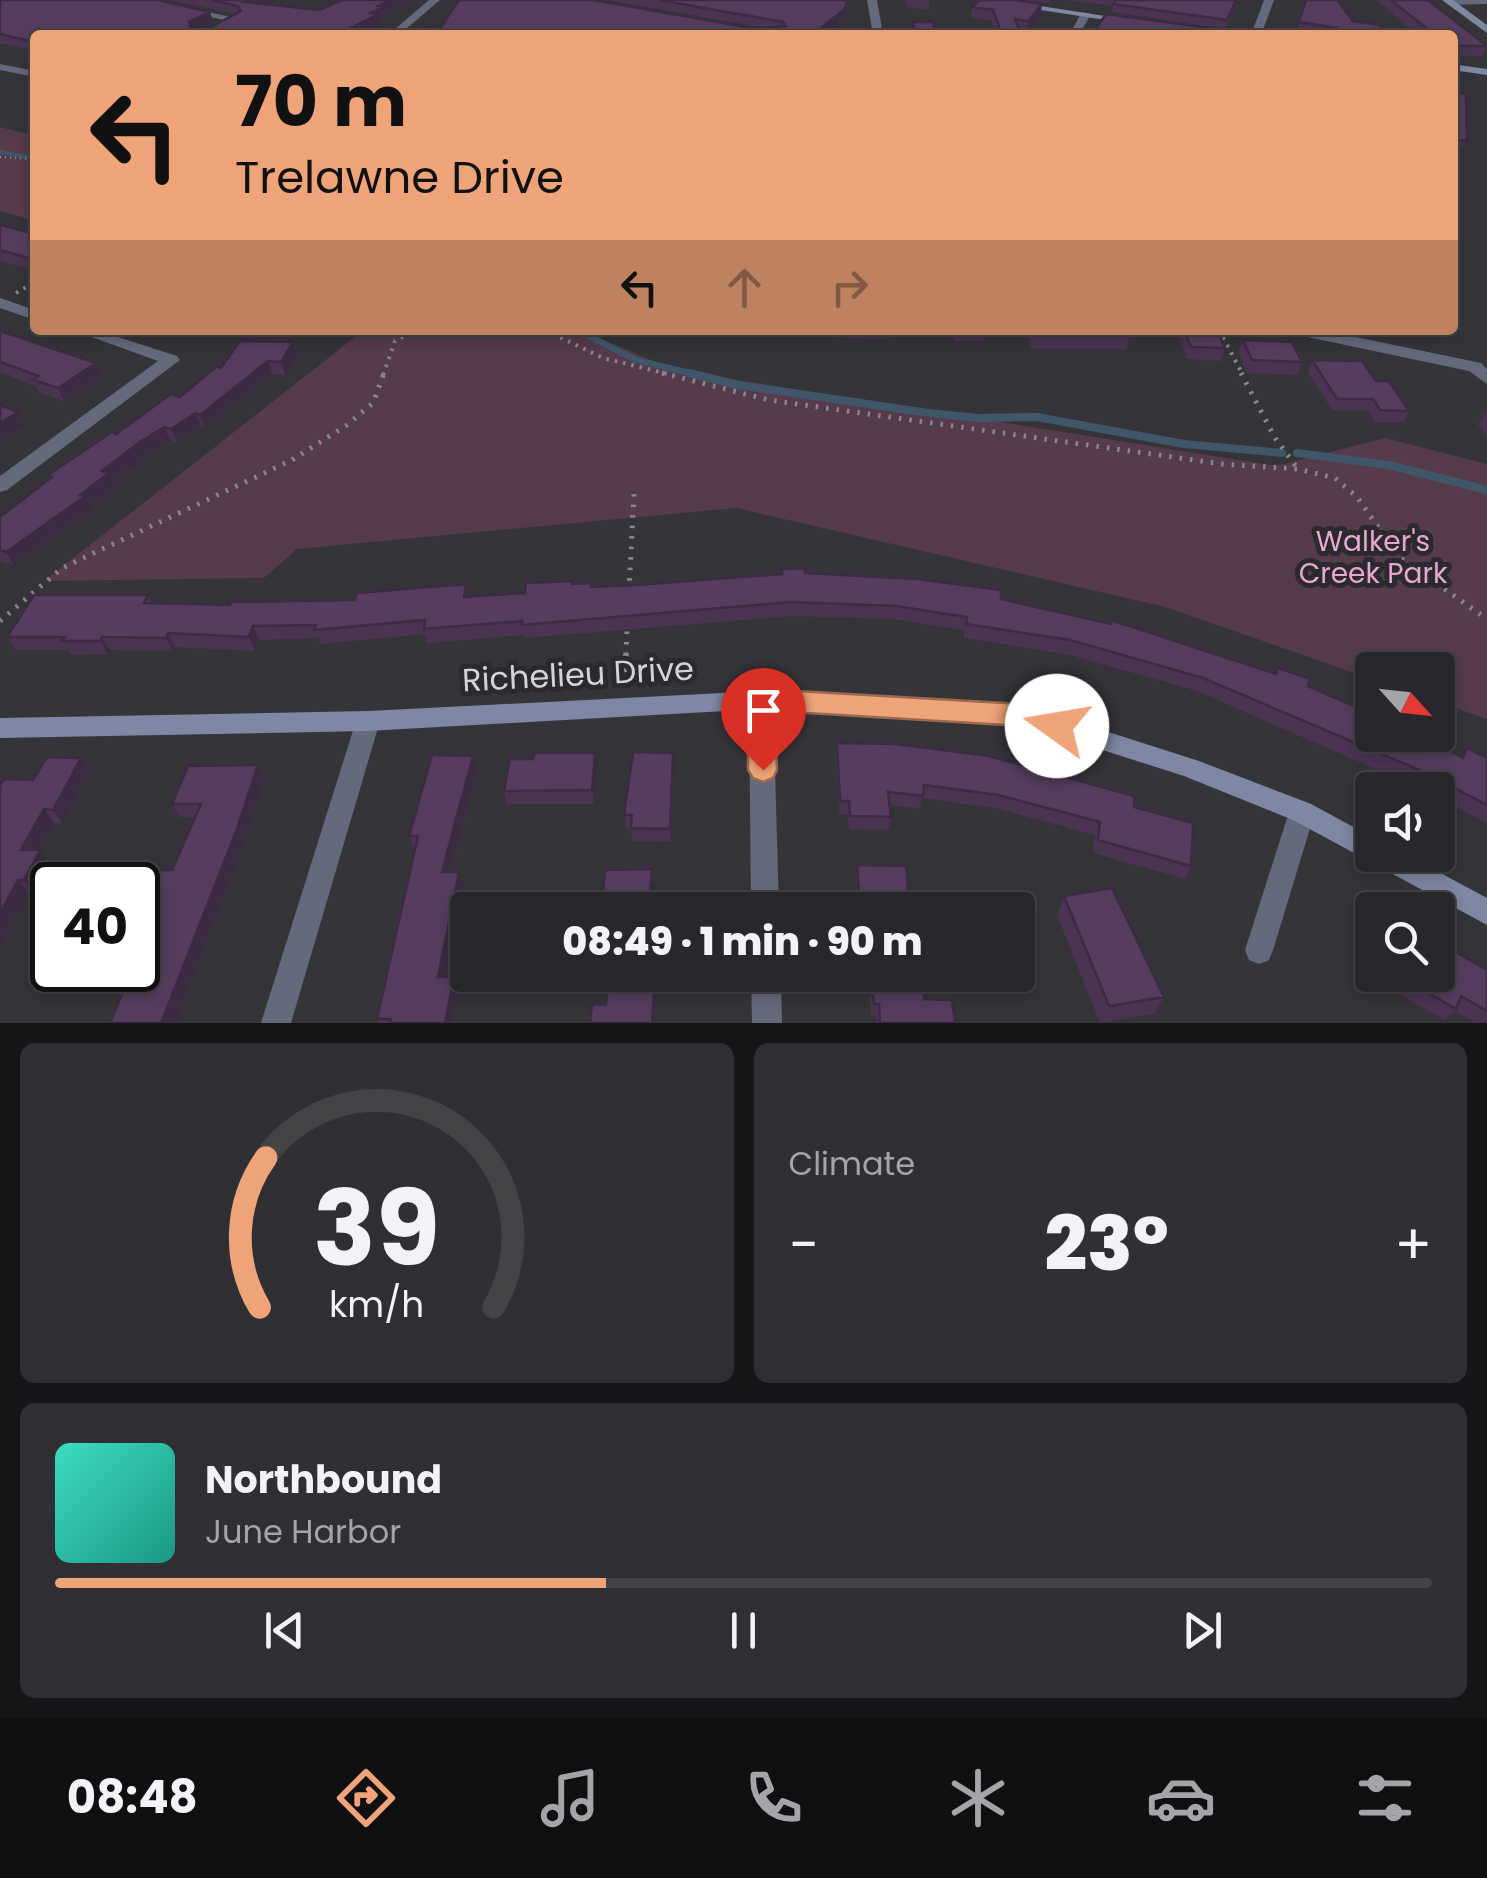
<!DOCTYPE html>
<html lang="en">
<head>
<meta charset="utf-8">
<style>
	body { margin:0; font-family:Poppins,sans-serif; background:#302f33; color:#f1f3f6; height:100vh; display:flex; flex-direction:column; font-size:38px; white-space:nowrap }
	* { box-sizing:border-box; margin:0 }
	p { font-size:32px; color:#a5a5a9 }
	.icon { flex:none; width:55px; height:55px; fill:none; stroke:currentColor; stroke-width:2; stroke-linecap:round; stroke-linejoin:round }
	.map { position:relative; height:1023px; overflow:hidden }
	.panel { display:flex; flex-direction:column; gap:20px; padding:20px; background:#161518; flex:1 }
	.panel>* { flex:none }
	.hud { position:absolute; left:30px; top:30px; width:1428px; height:305px; border-radius:10px; box-shadow:0 5px 15px #0003,0 0 0 2px #444447; background:#efa378; color:#111; overflow:hidden }
	.needle { width:65px; rotate:117deg }
	.fabs { position:absolute; left:1355px; top:652px; display:grid; gap:20px }
	.fabs a { display:grid; place-items:center; width:100px; height:100px; border-radius:10px; background:#28272b; box-shadow:0 5px 15px #0003,0 0 0 2px #444447; font-size:50px }
	.speed { position:absolute; left:30px; top:862px; display:flex; gap:20px; font-size:50px; font-weight:700; text-align:center }
	.speed>* { display:grid; place-content:center; width:130px; height:130px; border-radius:50%; background:#28272b; box-shadow:0 5px 15px #0003,0 0 0 2px #444447; line-height:1 }
	.speed .limit { border:5px solid #111; border-radius:15px; background:#fff; color:#111 }
	.pin { position:absolute; display:grid; place-items:center; width:85px; height:85px; color:#fff; margin:-102px -42px; border-radius:50% 50% 50% 0; rotate:-45deg; box-shadow:0 0 10px #0007 }
	.pin .icon { rotate:45deg }
	.me { position:absolute; width:110px; margin:-55px; rotate:283deg; stroke-linejoin:round; filter:drop-shadow(0 0 8px #0008) }
	.turn { display:flex; align-items:center; gap:35px; height:210px; padding:0 40px; font-size:45px }
	.turn .icon { width:130px; height:130px; stroke-width:2.5 }
	.turn b { display:block; font-size:70px; line-height:85px }
	.lanes { display:flex; align-items:center; height:95px; padding:0 40px; background:#0003; justify-content:center; gap:50px; direction:ltr }
	.lanes .off { opacity:.35 }
	.big { font-size:75px; font-weight:800; line-height:1.1 }
	.panel .widget { flex:1; display:flex; flex-direction:column; justify-content:center; gap:15px; min-width:0; padding:0 35px; border-radius:15px; background:#302f33 }
	.panel .dial { align-items:center; gap:0 }
	.dial svg { height:260px; overflow:visible; fill:none; stroke:#444447; stroke-width:7; stroke-linecap:round; text-anchor:middle }
	.dial text { fill:#f1f3f6; stroke:none }
	.song { display:flex; align-items:center; gap:30px }
	.cover { width:120px; height:120px; border-radius:15px; background:linear-gradient(135deg,hsl(170 70% 55%),hsl(170 70% 35%)) }
	.played { height:10px; border-radius:5px; background:linear-gradient(90deg,#efa378 40%,#444447 40%) }
	.keys { display:flex; justify-content:space-around; direction:ltr }
	.heat { display:flex; justify-content:space-between; align-items:center; font-size:55px; direction:ltr }
	.panel .tiles { flex:1; display:grid; gap:20px; grid-template-columns:1fr 1fr }
	.widget:last-child { grid-column:span 2 }
	.trip { position:absolute; left:450px; top:892px; width:585px; height:100px; border-radius:10px; background:#28272b; box-shadow:0 5px 15px #0003,0 0 0 2px #444447; font-weight:800; line-height:100px; text-align:center }
	.tabs { display:flex; height:160px; justify-content:space-around; align-items:center; background:#101011; color:#a5a5a9 }
	.tabs .icon { width:70px; height:70px }
	.tabs .selected { color:#efa378 }
	.tabs b { font-size:45px; color:#f1f3f6 }
	.map>svg:first-child { display:block }
	.green { fill:#553b4c }
	.lines { fill:none; stroke-linecap:round; stroke-linejoin:round }
	.stream-far2 { stroke:#40576a; stroke-width:4 }
	.stream-far1 { stroke:#40576a; stroke-width:6 }
	.stream { stroke:#40576a; stroke-width:8 }
	.path-far3 { stroke:#89888c; stroke-width:2.5; stroke-dasharray:1 4; stroke-linecap:butt }
	.path-far2 { stroke:#89888c; stroke-width:4; stroke-dasharray:2.5 6; stroke-linecap:butt }
	.path-far1 { stroke:#89888c; stroke-width:5; stroke-dasharray:2.5 8; stroke-linecap:butt }
	.path { stroke:#89888c; stroke-width:6; stroke-dasharray:4 10; stroke-linecap:butt }
	.street { fill:#646a7c; fill-rule:evenodd }
	.secondary { fill:#7e87a3; fill-rule:evenodd }
	.wall { fill:#4a3452 }
	.shaded-wall { fill:#3c2b42 }
	.building { fill:#563d5f; stroke:#3c2b42; stroke-width:2.5 }
	.route { fill:#efa378; stroke:#9b6a4e; stroke-width:2.5 }
	.labels { text-anchor:middle; dominant-baseline:central; stroke-width:10; stroke-linejoin:round; paint-order:stroke }
	.park-label { font-size:28px; fill:#e8a7d1; stroke:#2b2a2f }
	.near-street-label { font-size:32px; fill:#d4d3d6; stroke:#2b2a2f }
</style>
</head>
<body>
<div class="map">
<svg width="1487" height="1023" viewBox="0 0 1487 1023">
	<rect width="100%" height="100%" fill="#353439"/>
	<path class="green" d="M0,127L35,136V221L0,211Z
		M364,330H581L674,370L1276,466L1385,438L1487,464V719L1438,702V670H1372V679L1165,607L736,508L297,549L264,578L44,581Z"/>
	<g class="lines">
		<path class="stream-far2" d="M0,152L32,158"/>
		<path class="stream-far1" d="M577,330L636,360L699,375"/>
		<path class="stream" d="M689,373L738,385L929,413L979,418L1037,417L1184,444L1282,453
			M1297,453L1389,465L1487,490"/>
		<path class="path-far3" d="M0,157L35,159"/>
		<path class="path-far2" d="M16,293L35,282
			M545,330L603,358L672,375
			M1219,330L1243,375
			M383,375L395,341L416,330"/>
		<path class="path-far1" d="M662,373L769,400L1222,464L1298,469L1335,478L1357,497L1399,557L1487,619
			M1241,373L1275,438L1298,469
			M629,591L634,494
			M0,621L62,568L292,460L347,425L373,403L384,373
			M626,655L627,627"/>
		<path class="path" d="M624,686L626,653"/>
		<path class="street" d="M133,0H153L240,19L208,35H194L224,20Z
			M429,0H440L399,35H388Z
			M867,0H877L883,35H873Z
			M1264,0H1274L1261,35H1251Z
			M1446,0H1487V4L1450,5Z
			M1082,12L1091,14L1079,35H1069Z
			M0,64L35,71V77L0,70Z
			M0,298L35,310V320L0,308Z
			M72,330H96L177,356L180,360L7,490L0,492V476L158,361Z
			M1290,330H1322L1481,363L1487,369V384L1469,371L1298,335Z
			M761,691L769,693L773,700L779,910H751L749,700L753,693Z
			M368,711L377,714L380,721L291,1023H261L356,721L359,714Z
			M1302,801L1311,804L1315,812L1273,950L1269,960L1259,964L1249,960L1245,950L1289,812L1293,804Z
			M751,975H781L782,1023H752Z"/>
		<path class="secondary" d="M975,0H1002L1137,21L1132,24Z
			M1442,0H1453L1487,25V33Z
			M1195,27L1233,32L1238,35L1191,32L1190,30Z
			M1452,64L1487,69V75L1452,70Z
			M761,691L1024,705L1199,761L1311,804L1372,837V855H1407L1487,898V925L1293,820L1184,776L1024,725L761,709L368,731L0,738V718L368,711Z"/>
	</g>
	<path class="wall" d="M0,0L213,21L198,29H207L234,14L171,0H273L264,4L320,10L342,0H411L385,12L386,16L380,19L381,24L358,35H35V51L0,43Z
		M607,0H848L844,18L824,35H418L441,27L765,28Z
		M905,0H929V10L907,7Z
		M1022,0H1051L1049,3Z
		M1068,0H1237L1225,29L1112,12L1113,6Z
		M1306,0L1353,21L1380,35H1317L1296,32Z
		M1376,0H1428L1487,45L1483,56H1452V35H1418Z
		M972,7L1041,14L1027,31L1020,30L1022,35H997L991,20L971,17Z
		M1452,92L1467,141L1464,146L1452,144Z
		M0,225L35,234V271L0,261Z
		M836,330H890L889,339L837,338Z
		M951,330H986L984,341H954Z
		M1025,330H1127L1130,336L1126,349H1032Z
		M1180,330H1217L1225,348L1221,361L1187,359L1178,336Z
		M0,331L101,376L64,401L40,393L36,386L0,372Z
		M1243,340L1302,362L1297,375L1247,373L1238,352Z
		M267,341L293,342L297,355L285,375L272,374L205,428L201,426L177,442L170,440L146,455L113,481L116,487L89,507L91,510L14,566L0,561V517L50,479L48,475L180,397L221,368Z
		M1312,360L1376,381L1409,411L1404,422H1375L1368,411L1332,410L1308,372Z
		M1485,412H1487V436L1478,425Z
		M805,573L1001,599L1275,674L1278,668L1308,686L1461,757L1467,748L1487,758V823L1438,798V790H1423L1197,691L1066,654L964,638V630L894,619L790,616L524,638V635L427,643L425,634L320,644L318,638L259,640L255,651L175,647L172,651L110,650L108,654L71,655L68,650H16L7,637L148,595L152,603L230,605L469,596L525,593L573,584L591,587L636,585Z
		M837,743L1134,807L1191,866L1185,879L1093,853L1095,835L995,808L922,798L920,809L890,805L891,817L889,830L849,829L848,814H839L836,757Z
		M473,756L477,769L450,872H459L463,885L445,977L458,990L452,1023H379L377,1019L415,849H414L409,836Z
		M81,758L90,771L62,823H54L38,850L49,863L34,893L28,892L0,948V786L33,780Z
		M533,759L597,766L594,804H507L504,791Z
		M258,765L265,778L244,842L138,970V912H140L172,870L195,817H180L172,804Z
		M674,766L671,842L632,841L631,828H626L624,815Z
		M857,865L910,910H857L856,878Z
		M1064,896L1164,997L1154,1014L1100,1023L1057,915Z
		M1372,925V972L1356,962Z
		M1487,970V1023H1475L1455,1011L1445,1021L1371,977L1372,974L1438,975Z
		M869,975H922L924,999L955,1023H877L876,1016H871Z"/>
	<path class="shaded-wall" d="M248,0H273L247,11L244,2Z
		M390,0H411L385,12L386,16L380,19L381,24L358,35H336L371,13L378,6Z
		M848,0L844,18L824,35H812Z
		M1042,4L1041,14L1027,31L1028,21Z
		M210,12L213,21L192,32L189,22Z
		M260,330H290L245,353L240,340Z
		M293,342L297,355L285,375L281,362Z
		M268,361L272,374L205,428L200,415Z
		M96,363L101,376L64,401L58,388Z
		M18,412L25,425L0,441V423Z
		M196,413L201,426L177,442L171,429Z
		M164,427L170,440L113,481L116,487L89,507L91,510L14,566L6,552L80,495L102,471Z
		M253,626L259,640L255,651L249,637Z
		M168,633L175,647L172,651L166,638Z
		M102,637L110,650L108,654L100,641Z
		M595,753L597,766L594,804L592,790Z
		M673,753L674,766L671,842L670,829Z
		M473,756L477,769L446,885L442,872Z
		M81,758L90,771L62,823L53,810Z
		M258,765L265,778L244,842L175,1023H161Z
		M44,809L54,823L31,863L21,850Z
		M40,850L49,863L34,893L24,880Z
		M652,869L653,882L652,910H649Z
		M459,872L463,885L443,990L438,977Z
		M18,880L28,892L0,948V913Z
		M655,975H657L654,1023H652Z
		M454,977L458,990L452,1023H445Z"/>
	<path class="building" d="M0,0H158L210,12L189,22L191,29H207L241,11L238,6L211,0H248L244,2L320,10L342,0H390L378,6L384,7L371,13L379,14L336,35H35V42L0,34Z
		M459,0H593L757,29L786,26L783,22L659,0H847L845,9L812,35H418L435,26L441,27Z
		M979,0H1014L1042,4L1028,21L1015,19L1022,35H1002L993,10L972,7Z
		M1116,0H1236L1227,20L1113,4Z
		M1306,0H1337L1353,21L1381,25L1380,35H1335L1337,28L1299,22Z
		M1391,0H1428L1487,46H1455L1452,44V35H1441L1438,32H1431Z
		M1106,14L1223,30L1221,35H1099L1096,28Z
		M913,22H933L936,35H916Z
		M1452,92L1466,94L1467,141L1452,139Z
		M0,225L35,234V260L0,250Z
		M247,330H260L240,340Z
		M1032,330H1127L1130,336H1034Z
		M1184,330H1217L1225,348L1191,347Z
		M0,331L96,363L58,388L33,380L39,376L0,362Z
		M1243,340L1292,342L1302,362L1252,360Z
		M240,341L293,342L281,362L268,361L200,415L196,413L171,429L164,427L140,442L102,471L109,473L80,495L84,497L6,552L0,550V517L52,477L48,475L112,432L116,434L171,394L180,397L217,366L221,368Z
		M1312,360L1362,361L1376,381H1389L1409,411L1380,410L1373,399H1337Z
		M0,405L18,412L0,423Z
		M804,568L805,573L917,579L1001,590V599L1111,624V620L1276,674L1278,668L1310,679L1308,686L1372,714V735H1421L1463,758L1467,748L1487,758V805L1417,769L1203,678L1070,640L966,624L967,617L896,606L790,602L522,625V621L424,629L425,620L314,630L316,625L253,626L249,637L168,633L166,638L102,637L100,641H62L65,637H7L34,595H148L144,603L230,605L231,602L355,600L357,593L466,584L464,597L525,593L526,583L572,581V584L591,583V587L636,585L782,574V569Z
		M837,743L896,744L989,756L1134,796V807L1193,823L1191,866L1098,840L1100,822L998,795L924,785L923,796L888,792L891,817L850,816L849,801H840Z
		M633,752L673,753L670,829L631,828L632,815H624Z
		M534,753H595L592,790L504,791L510,759H533Z
		M432,755L473,756L442,872H459L438,977H454L445,1023H390L391,1019H377L418,836H409Z
		M47,757L81,758L53,810L44,809L21,850H40L24,880H18L0,913V786L4,779L33,780Z
		M258,765L237,829L161,1023H110L132,970H138V957L141,950H138V912H140L158,870H172L201,804H172L188,766Z
		M857,865L906,866L910,910H860Z
		M652,869L649,910H601L605,870Z
		M1112,888L1164,997L1109,1006L1064,896Z
		M1372,932V954L1365,949Z
		M1438,942L1487,970V1011L1461,996L1456,1009L1398,975H1438Z
		M609,975H655L652,1023H590L592,1004L606,1005Z
		M871,975H922L924,999L952,1000L955,1023H880L879,1004H874Z"/>
	<path class="route" d="M762,689L1024,704L1066,718L1071,726L1066,734L1057,737L1024,726L775,711L777,770L773,778L763,782L753,778L748,770V700L752,692Z"/>
	<g class="labels">
		<g class="park-label">
			<text x="1373" y="541">Walker's<tspan x="1373" dy="32">Creek Park</tspan></text>
		</g>
		<g class="near-street-label">
			<text transform="translate(578 674) rotate(-3)">Richelieu Drive</text>
		</g>
	</g>
</svg>
<div class="fabs">
<a><svg class="needle" viewBox="-14 -14 28 28"><path d="M0-13l5 13h-10z" fill="#e53935"/><path d="M0 13l5-13h-10z" fill="#a5a5a9"/></svg></a>
<a><svg class="icon" aria-label="sound" viewBox="0 0 24 24"><path d="M4 9h4l5-4v14l-5-4H4zM17 9q2 3 0 6"/></svg></a>
<a><svg class="icon" aria-label="search" viewBox="0 0 24 24"><circle cx="10" cy="10" r="6"/><path d="M15 15l6 6"/></svg></a>
</div>
<div class="speed"><div class="limit">40</div></div>
<div class="pin" style="left:763px;top:770px;background:#d93025"><svg class="icon" aria-label="arrive" viewBox="0 0 24 24"><path d="M6 21V4h12l-3 4 3 4H6"/></svg></div>
<svg class="me" style="left:1057px;top:726px" viewBox="-20 -20 40 40"><circle r="19" fill="#fff"/><path d="M0-13L10 11 0 6-10 11z" fill="#efa378"/></svg>
<div class="trip">08:49 · 1 min · 90 m</div>
<div class="hud">
<div class="turn"><svg class="icon" aria-label="left" viewBox="0 0 24 24"><path d="M17 20v-9H6M10 6l-5 5 5 5"/></svg><div><b>70 m</b>Trelawne Drive</div></div>
<div class="lanes"><svg class="icon" aria-label="left" viewBox="0 0 24 24"><path d="M17 20v-9H6M10 6l-5 5 5 5"/></svg><svg class="icon off" aria-label="ahead" viewBox="0 0 24 24"><path d="M12 20V5M6 11l6-6 6 6"/></svg><svg class="icon off" aria-label="right" viewBox="0 0 24 24"><path d="M7 20v-9h11M14 6l5 5-5 5"/></svg></div>
</div>
</div>
<section class="panel">
<div class="tiles">
<div class="widget dial"><svg viewBox="0 0 100 80">
<path d="M14 69A42 42 0 1 1 86 69"/>
<path d="M14 69A42 42 0 0 1 16 23" stroke="#efa378"/>
<text x="50" y="56" font-size="32" font-weight="700">39</text>
<text x="50" y="72" font-size="11">km/h</text>
</svg></div>
<div class="widget"><p>Climate</p>
<div class="heat"><a>−</a><b class="big">23°</b><a>+</a></div>
</div>
<div class="widget">
<div class="song"><i class="cover"></i><div><b>Northbound</b><p>June Harbor</p></div></div>
<div class="played"></div>
<div class="keys"><svg class="icon" aria-label="previous" viewBox="0 0 24 24"><path d="M18 5L8 12l10 7zM5 5v14"/></svg><svg class="icon" aria-label="pause" viewBox="0 0 24 24"><path d="M8 5v14M16 5v14"/></svg><svg class="icon" aria-label="next" viewBox="0 0 24 24"><path d="M6 5l10 7-10 7zM19 5v14"/></svg></div>
</div>
</div>
</section>
<nav class="tabs">
<b>08:48</b>
<svg class="icon selected" aria-label="directions" viewBox="0 0 24 24"><path d="M12 3l9 9-9 9-9-9zM9 14v-3h6M13 9l2 2-2 2"/></svg>
<svg class="icon" aria-label="music" viewBox="0 0 24 24"><path d="M9 18V5l10-2v13"/><circle cx="6" cy="18" r="3"/><circle cx="16" cy="16" r="3"/></svg>
<svg class="icon" aria-label="phone" viewBox="0 0 24 24"><path d="M5 4h4l2 5-3 2q2 4 5 5l2-3 5 2v4C11 20 4 13 5 4z"/></svg>
<svg class="icon" aria-label="climate" viewBox="0 0 24 24"><path d="M12 3v18M4 7l16 10M4 17L20 7"/></svg>
<svg class="icon" aria-label="car" viewBox="0 0 24 24"><path d="M5 17H2v-5l4-1 3-4h7l3 4 3 1v5h-3M9 17h6M6 11h13"/><circle cx="7" cy="17" r="2"/><circle cx="17" cy="17" r="2"/></svg>
<svg class="icon" aria-label="filters" viewBox="0 0 24 24"><path d="M4 7h16M4 17h16"/><circle cx="9" cy="7" r="2"/><circle cx="15" cy="17" r="2"/></svg>
</nav>
</body>
</html>
